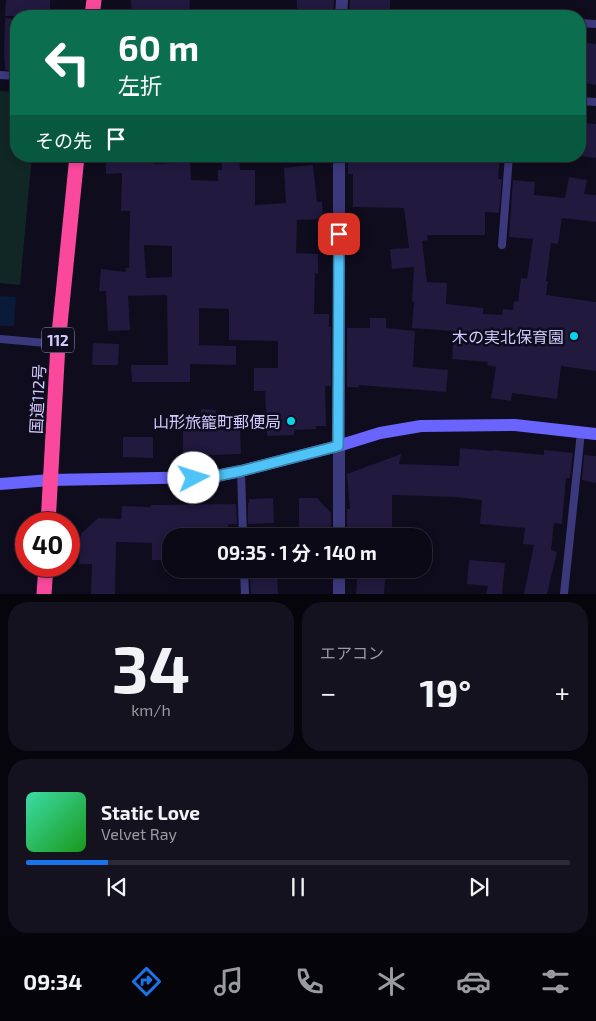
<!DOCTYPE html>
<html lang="ja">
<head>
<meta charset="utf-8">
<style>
	body { margin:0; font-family:"Exo 2","Noto Sans JP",sans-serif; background:#14121f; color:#f1f3f6; height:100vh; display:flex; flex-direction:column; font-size:19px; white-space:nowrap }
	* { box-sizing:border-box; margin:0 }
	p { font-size:16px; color:#9a9aa1 }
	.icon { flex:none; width:28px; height:28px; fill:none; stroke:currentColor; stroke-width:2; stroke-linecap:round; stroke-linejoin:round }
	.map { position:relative; height:594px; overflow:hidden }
	.panel { display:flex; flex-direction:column; gap:8px; padding:8px; background:#06050c; flex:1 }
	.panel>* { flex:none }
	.guide { position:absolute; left:10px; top:10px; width:576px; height:152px; border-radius:20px; box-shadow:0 2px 8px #0003,0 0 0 1px #2b2a35; background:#0b6e4f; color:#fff; overflow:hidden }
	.speed { position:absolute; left:15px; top:512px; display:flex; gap:10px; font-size:25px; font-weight:700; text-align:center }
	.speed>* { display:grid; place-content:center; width:65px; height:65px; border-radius:50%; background:#0b0916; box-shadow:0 2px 8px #0003,0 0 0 1px #2b2a35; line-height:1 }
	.speed .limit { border:8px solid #d22; background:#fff; color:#111 }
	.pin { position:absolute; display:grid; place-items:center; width:42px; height:42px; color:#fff; margin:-21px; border-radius:10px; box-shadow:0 2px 8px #0006 }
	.me { position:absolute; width:55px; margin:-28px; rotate:85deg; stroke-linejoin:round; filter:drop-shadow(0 0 4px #0008) }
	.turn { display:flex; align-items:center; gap:18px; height:105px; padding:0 25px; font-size:22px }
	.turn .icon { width:65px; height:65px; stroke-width:2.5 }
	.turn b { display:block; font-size:35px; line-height:42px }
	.then { display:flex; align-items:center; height:48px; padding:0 25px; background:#0003; gap:10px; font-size:19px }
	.big { font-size:38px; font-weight:700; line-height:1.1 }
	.panel .tile { flex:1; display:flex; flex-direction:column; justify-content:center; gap:8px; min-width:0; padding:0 18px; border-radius:20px; background:#14121f }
	.panel .dial { align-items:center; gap:0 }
	.dial b { font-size:65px; line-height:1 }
	.song { display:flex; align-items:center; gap:15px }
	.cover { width:60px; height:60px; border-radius:8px; background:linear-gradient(135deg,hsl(160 70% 55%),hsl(120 70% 35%)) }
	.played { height:5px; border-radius:2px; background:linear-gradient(90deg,#1a73e8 15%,#2b2a35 15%) }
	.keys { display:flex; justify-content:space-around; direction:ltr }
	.heat { display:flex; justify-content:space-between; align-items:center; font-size:28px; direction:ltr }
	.panel .tiles { flex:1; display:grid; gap:8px; grid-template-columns:1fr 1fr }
	.tile:last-child { grid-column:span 2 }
	.trip { position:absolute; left:162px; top:528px; width:270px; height:50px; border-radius:20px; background:#0b0916; box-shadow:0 2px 8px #0003,0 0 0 1px #2b2a35; font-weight:700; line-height:50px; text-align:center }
	.tab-bar { display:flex; height:80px; justify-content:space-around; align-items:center; background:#040409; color:#9a9aa1 }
	.tab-bar .icon { width:35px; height:35px }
	.tab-bar .on { color:#1a73e8 }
	.tab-bar b { font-size:22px; color:#f1f3f6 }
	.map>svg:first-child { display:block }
	.green { fill:#102726 }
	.water { fill:#0a1b39 }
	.building { fill:#21193e; fill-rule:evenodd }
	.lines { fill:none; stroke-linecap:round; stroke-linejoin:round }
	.lane { stroke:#3b397b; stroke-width:8 }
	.street { stroke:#3b397b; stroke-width:12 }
	.secondary { stroke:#6964fb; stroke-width:12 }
	.highway { stroke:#fa499d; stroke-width:15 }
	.route-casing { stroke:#337fa1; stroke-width:12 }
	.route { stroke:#4fc3f7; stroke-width:9 }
	.poi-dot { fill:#07d5ed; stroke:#0f0c1d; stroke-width:2 }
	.labels { text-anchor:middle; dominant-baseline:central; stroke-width:5; stroke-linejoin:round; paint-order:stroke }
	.shield { fill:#0f0c1d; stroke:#9691ba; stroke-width:1 }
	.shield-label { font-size:15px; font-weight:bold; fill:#d0cafe }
	.poi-label { font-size:16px; fill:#d0cafe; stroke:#0f0c1d; text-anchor:end }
	.street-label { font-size:16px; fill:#d0cafe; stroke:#0f0c1d }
</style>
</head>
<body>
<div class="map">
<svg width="596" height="594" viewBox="0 0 596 594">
	<rect width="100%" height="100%" fill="#0f0c1d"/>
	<path class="green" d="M0,91L16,92V156H32L20,285L0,283Z"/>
	<path class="water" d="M0,296L16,297L14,326H0Z"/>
	<path class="building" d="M6,0H50V16H5Z
		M131,0H190L189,16H171V14L132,16Z
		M297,0H334L333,16H297Z
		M350,0H390V16H349Z
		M5,18L16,19V70H5L4,51Z
		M580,42L596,44V85L580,82Z
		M580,123L596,124V158L580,156Z
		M106,156H154V164L190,162L191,180L218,181V170H222L221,156H239L240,170H255V205L286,203L284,168L313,165L317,202H322L323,219L297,220L296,253L318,254V274L315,273L314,314H329V327H331V386H325L326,426H316V429L294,430V435L267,436L265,391H254V368H278V341L229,340V309L199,308V345L236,346V365L190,364V382H132L131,365H168L167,295L128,296L130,330L108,331L106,291H99L101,269L126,272L125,268H129L130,211H121L122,173L106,174ZM144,245L172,246V277L146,278Z
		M348,156H486L500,157L498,179H502L499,213L485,212V235H427L428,240L422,241L427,282L447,283L446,304L483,308V314L502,315L503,309L513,310L514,301L518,302L521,278L527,279L533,239L509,237L513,180L535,182L534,195L565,198L569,177L587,180L584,194L596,195V222L562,218L558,244L551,243L546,281H548L546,295L596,302V371L561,366L557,399L512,393L511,401L491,398L496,367L487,365L488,362L452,359L454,331L412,328L414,302L412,301L414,267L392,269L390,249L409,248L404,208L353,207V174H348Z
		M370,318H386V328L415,331L413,367L448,370L446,392L359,385V387H347V328H370Z
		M93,343L119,344L118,365H92Z
		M201,409L216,410L215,430L240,429L241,454L183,456V431L200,430Z
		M123,437H153V458L123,457Z
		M460,448L493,451V450L544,455V450L573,453L570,478H566L562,524L554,523L551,550L557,552L547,594H524L534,545L523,544L525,528L480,524L482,500L455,497L392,495V536L347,535V509H350L347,474L401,454L399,464L459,466Z
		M584,455L596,456V483L582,480Z
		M273,498L274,523L248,524V503H249V499Z
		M299,498H317L331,513V530H299Z
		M236,504L237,524H228V536H171V560H152V543L116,542L115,594H91L92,564H79L81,534L98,518L121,519L122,506L151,507V505Z
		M469,560L505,563L502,594H486L488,586L467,584Z
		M358,569H386L384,594H356Z
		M277,571L278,594H251L250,572Z"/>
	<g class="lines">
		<path class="lane" d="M580,23L596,24
			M0,75L16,76
			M580,101L596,102
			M502,245L509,156
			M0,339L58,344
			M241,471L243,536
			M244,569L245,594
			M564,594L581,432"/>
		<path class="street" d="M341,16L342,0
			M339,156V536
			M339,569V594"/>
		<path class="secondary" d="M0,484L50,480L211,477L241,471L338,446L380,433L421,426L515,425L596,434"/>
		<path class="highway" d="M92,16L94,0
			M48,524L58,344L77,156
			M44,594L46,566"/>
	</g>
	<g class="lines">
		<defs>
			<path id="route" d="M194,478L211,477L241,471L338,446L339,234"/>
		</defs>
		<use href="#route" class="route-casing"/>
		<use href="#route" class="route"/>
	</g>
	<g class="poi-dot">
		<circle cx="574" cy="336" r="5"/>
		<circle cx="291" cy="421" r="5"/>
	</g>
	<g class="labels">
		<rect class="shield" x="42" y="327.5" width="32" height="25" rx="4"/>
		<g class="shield-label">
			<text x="58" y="340">112</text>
		</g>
		<g class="poi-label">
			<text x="564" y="336">木の実北保育園</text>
			<text x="281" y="421">山形旅籠町郵便局</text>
		</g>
		<g class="street-label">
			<text transform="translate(37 399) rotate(-87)">国道112号</text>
		</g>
	</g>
</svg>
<div class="speed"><div class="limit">40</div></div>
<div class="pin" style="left:339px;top:234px;background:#d93025"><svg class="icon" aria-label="arrive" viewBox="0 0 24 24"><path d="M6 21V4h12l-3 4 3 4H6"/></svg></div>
<svg class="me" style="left:194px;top:478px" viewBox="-20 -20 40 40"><circle r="19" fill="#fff"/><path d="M0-13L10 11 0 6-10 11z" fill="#4fc3f7"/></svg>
<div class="trip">09:35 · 1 分 · 140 m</div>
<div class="guide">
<div class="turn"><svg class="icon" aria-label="left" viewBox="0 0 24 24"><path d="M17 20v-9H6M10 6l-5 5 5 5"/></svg><div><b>60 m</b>左折</div></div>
<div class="then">その先<svg class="icon" aria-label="arrive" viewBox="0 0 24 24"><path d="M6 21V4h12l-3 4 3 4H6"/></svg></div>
</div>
</div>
<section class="panel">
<div class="tiles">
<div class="tile dial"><b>34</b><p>km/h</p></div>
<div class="tile"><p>エアコン</p>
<div class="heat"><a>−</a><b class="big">19°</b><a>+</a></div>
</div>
<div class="tile">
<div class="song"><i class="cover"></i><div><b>Static Love</b><p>Velvet Ray</p></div></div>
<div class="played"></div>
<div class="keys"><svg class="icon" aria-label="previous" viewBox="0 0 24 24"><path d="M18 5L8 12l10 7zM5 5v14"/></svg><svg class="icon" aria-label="pause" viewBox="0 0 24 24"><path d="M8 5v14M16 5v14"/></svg><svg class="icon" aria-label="next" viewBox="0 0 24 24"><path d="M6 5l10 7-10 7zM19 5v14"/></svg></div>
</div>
</div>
</section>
<nav class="tab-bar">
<b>09:34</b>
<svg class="icon on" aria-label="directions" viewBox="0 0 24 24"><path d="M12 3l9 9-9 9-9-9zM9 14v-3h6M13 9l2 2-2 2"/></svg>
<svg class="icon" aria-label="music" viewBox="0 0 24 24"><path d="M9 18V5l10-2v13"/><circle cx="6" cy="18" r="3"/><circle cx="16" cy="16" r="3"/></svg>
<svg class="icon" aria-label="phone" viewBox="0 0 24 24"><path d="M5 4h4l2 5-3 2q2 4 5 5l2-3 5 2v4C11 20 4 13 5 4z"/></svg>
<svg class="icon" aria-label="climate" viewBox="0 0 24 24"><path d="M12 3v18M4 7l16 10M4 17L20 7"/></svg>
<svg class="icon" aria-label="car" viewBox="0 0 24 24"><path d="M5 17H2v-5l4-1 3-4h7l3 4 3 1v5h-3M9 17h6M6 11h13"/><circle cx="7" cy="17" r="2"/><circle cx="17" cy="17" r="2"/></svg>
<svg class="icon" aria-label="filters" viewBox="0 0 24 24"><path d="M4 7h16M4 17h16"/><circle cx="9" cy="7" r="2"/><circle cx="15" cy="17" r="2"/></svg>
</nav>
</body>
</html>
